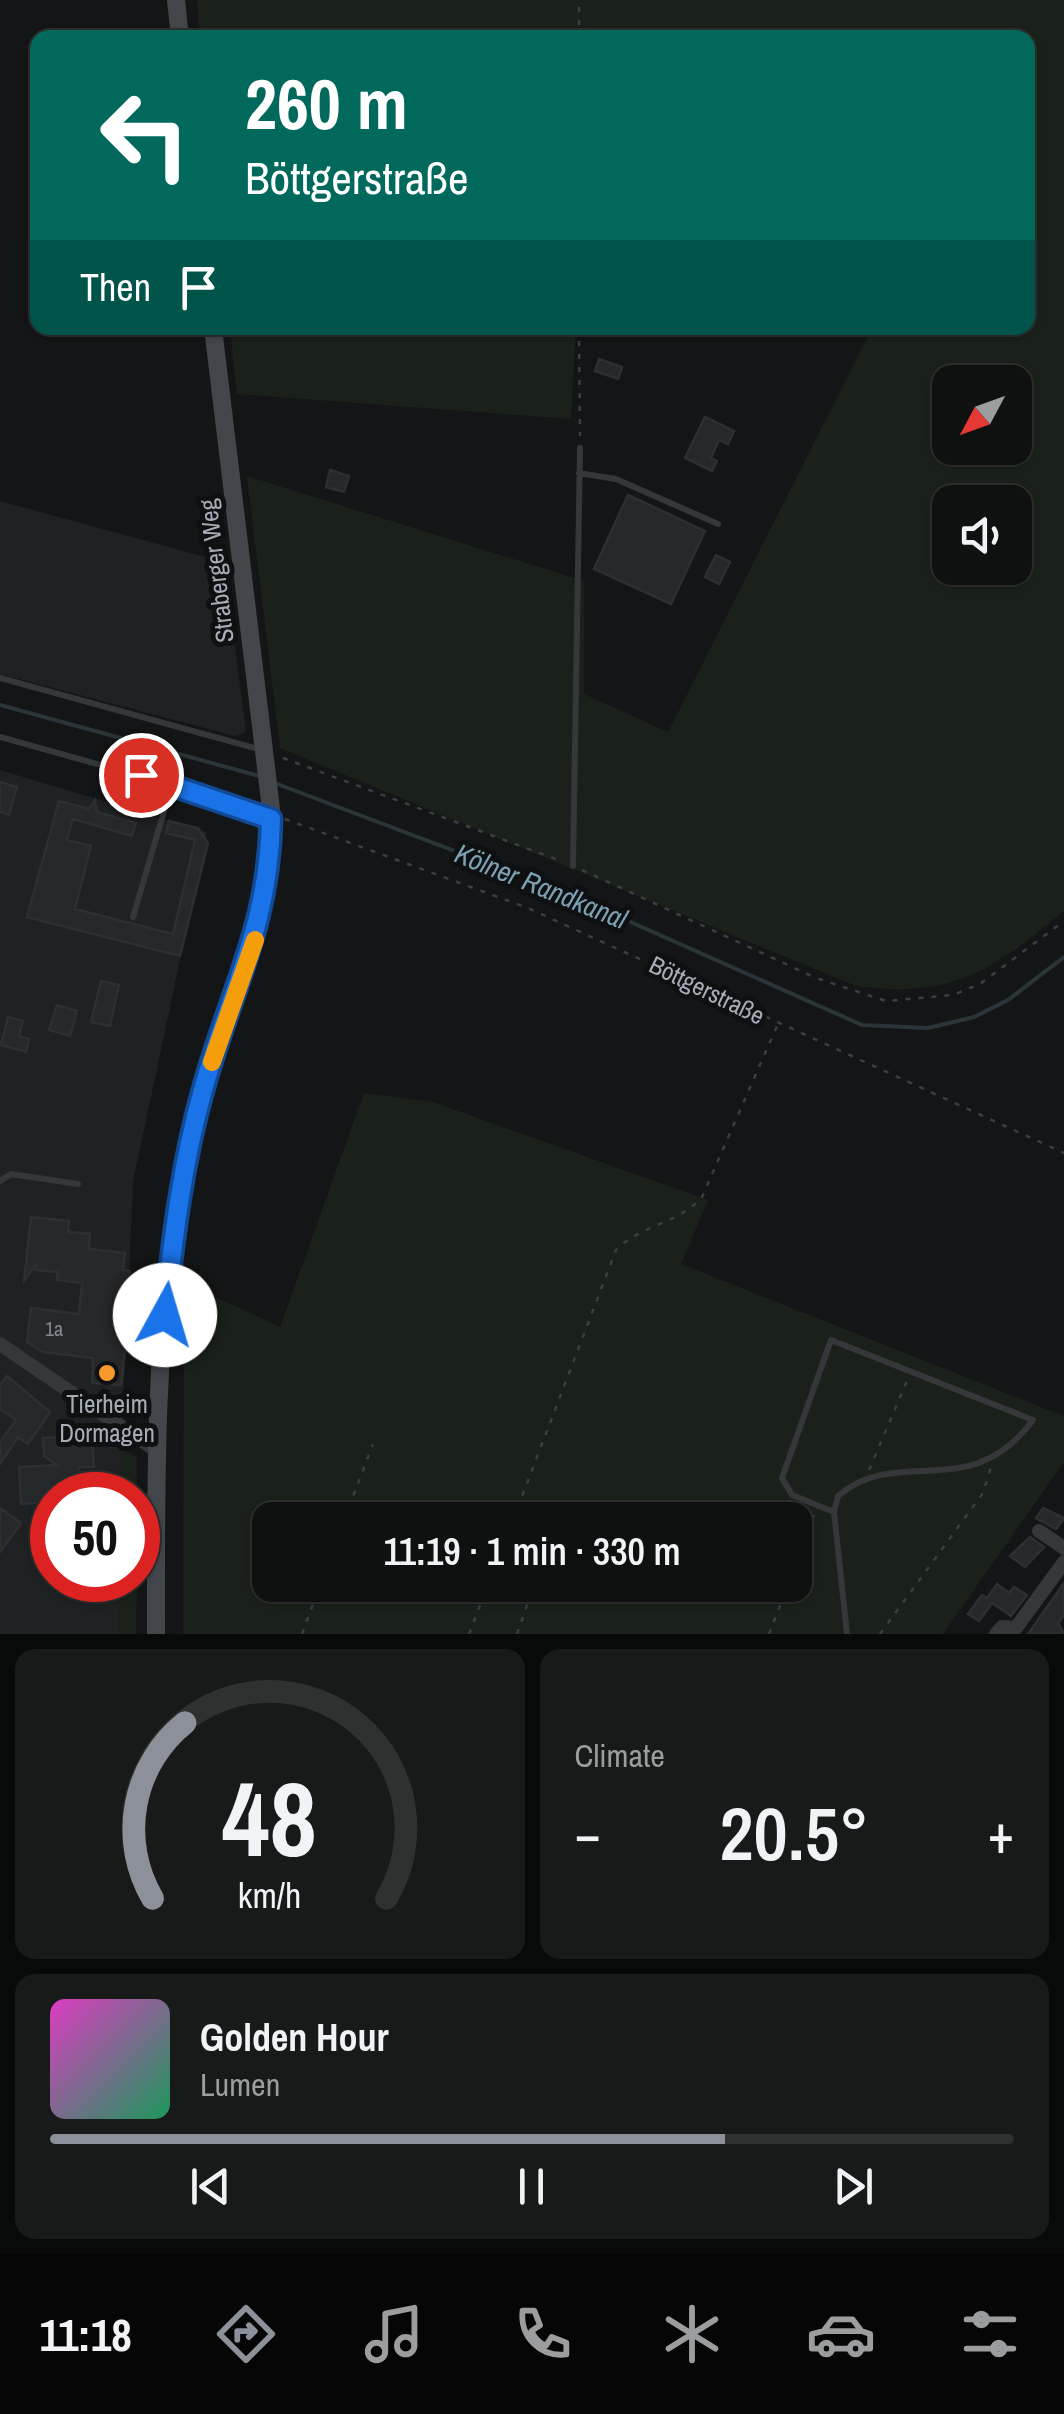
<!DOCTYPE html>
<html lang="en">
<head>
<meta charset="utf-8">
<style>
	body { margin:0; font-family:"Archivo Narrow",sans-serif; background:#181919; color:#f1f3f6; height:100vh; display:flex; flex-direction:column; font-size:38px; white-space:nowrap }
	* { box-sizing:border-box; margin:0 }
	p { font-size:32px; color:#9b9d9f }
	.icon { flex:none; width:55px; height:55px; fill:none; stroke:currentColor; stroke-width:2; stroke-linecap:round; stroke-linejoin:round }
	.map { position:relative; height:1634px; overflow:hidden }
	.side { display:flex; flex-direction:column; gap:15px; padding:15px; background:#080909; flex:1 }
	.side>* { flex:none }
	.guide { position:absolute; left:30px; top:30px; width:1005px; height:305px; border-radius:20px; box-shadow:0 2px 8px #0004,0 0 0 2px #2f3030; background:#00695c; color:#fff; overflow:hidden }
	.needle { width:65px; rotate:229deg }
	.tools { position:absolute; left:932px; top:365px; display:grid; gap:20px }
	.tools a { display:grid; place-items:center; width:100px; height:100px; border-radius:20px; background:#0f1010; box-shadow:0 2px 8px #0004,0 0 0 2px #2f3030; font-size:50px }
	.speed { position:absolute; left:30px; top:1472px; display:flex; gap:20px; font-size:50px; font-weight:700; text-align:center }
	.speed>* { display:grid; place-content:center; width:130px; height:130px; border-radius:50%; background:#0f1010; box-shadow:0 2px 8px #0004,0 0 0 2px #2f3030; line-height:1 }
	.speed .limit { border:15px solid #d22; background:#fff; color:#111 }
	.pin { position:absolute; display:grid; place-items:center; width:85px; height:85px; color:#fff; margin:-42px; border:5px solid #fff; border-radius:50%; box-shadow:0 2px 10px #0007 }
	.me { position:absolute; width:110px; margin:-55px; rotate:6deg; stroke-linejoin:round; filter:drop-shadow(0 0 8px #0008) }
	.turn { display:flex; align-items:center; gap:35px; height:210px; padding:0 50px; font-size:45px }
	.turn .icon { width:130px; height:130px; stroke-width:2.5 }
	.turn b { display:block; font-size:70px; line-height:85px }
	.then { display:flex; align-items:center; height:95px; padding:0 50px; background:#0003; gap:20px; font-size:38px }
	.big { font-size:75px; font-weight:600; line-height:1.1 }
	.side .card { flex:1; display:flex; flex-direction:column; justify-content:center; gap:15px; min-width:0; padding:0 35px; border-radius:20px; background:#181919 }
	.side .dial { align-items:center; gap:0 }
	.dial svg { height:260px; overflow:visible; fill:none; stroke:#2f3030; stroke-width:7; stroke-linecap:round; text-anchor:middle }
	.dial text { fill:#f1f3f6; stroke:none }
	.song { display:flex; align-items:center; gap:30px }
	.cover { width:120px; height:120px; border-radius:15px; background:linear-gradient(135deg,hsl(310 70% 55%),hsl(150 70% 35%)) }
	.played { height:10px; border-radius:5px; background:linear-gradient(90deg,#8c9099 70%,#2f3030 70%) }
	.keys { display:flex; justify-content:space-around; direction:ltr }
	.heat { display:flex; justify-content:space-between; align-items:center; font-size:55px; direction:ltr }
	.side .tiles { flex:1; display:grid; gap:15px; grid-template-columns:1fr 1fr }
	.card:last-child { grid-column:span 2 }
	.trip { position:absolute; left:252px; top:1502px; width:560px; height:100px; border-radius:20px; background:#0f1010; box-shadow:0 2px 8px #0004,0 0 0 2px #2f3030; font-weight:600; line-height:100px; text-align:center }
	.tab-bar { display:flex; height:160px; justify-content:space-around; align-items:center; background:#060606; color:#9b9d9f }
	.tab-bar .icon { width:70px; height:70px }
	.tab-bar .active { color:#8c9099 }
	.tab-bar b { font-size:45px; color:#f1f3f6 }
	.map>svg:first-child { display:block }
	.built { fill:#202123 }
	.green { fill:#1a211a; fill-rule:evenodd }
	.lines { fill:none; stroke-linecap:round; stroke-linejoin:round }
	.stream { stroke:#2a353a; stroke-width:4 }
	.building { fill:#27282a; stroke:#2e2f32; stroke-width:2.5 }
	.path { stroke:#3b3e42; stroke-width:2.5; stroke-dasharray:5 8; stroke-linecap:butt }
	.lane { stroke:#35373b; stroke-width:6 }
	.street { stroke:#35373b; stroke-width:14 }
	.secondary { stroke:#43464b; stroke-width:18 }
	.route-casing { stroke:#114b97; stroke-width:25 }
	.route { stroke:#1a73e8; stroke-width:18 }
	.slow { stroke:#f59e0b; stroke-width:18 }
	.poi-dot { fill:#f7972c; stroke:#0f1011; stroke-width:4 }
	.labels { text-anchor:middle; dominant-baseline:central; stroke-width:10; stroke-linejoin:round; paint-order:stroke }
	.number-label { font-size:20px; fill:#868b93 }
	.street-label { font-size:25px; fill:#a6adb7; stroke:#0f1011 }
	.poi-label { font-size:25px; fill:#a6adb7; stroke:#0f1011 }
	.water-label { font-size:28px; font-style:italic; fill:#7ca1b3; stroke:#0f1011 }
</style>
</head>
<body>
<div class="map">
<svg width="1064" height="1634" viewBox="0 0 1064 1634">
	<rect width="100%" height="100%" fill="#141516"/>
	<path class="built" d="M0,501L224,562L246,732L235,736L0,674Z
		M0,770L207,832L133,1182L119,1495H52V1580H117V1634H0Z"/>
	<path class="green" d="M197,0H1064V911C991,971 954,999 856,986L280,748L247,476L584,581V694L668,732L870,332L862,328H1028V38H200ZM950,382H1015V448H950ZM950,502H1015V568H950Z
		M230,328H576L571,419L237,394Z
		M364,1093L433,1102L708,1200L681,1264L1064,1416V1462L943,1634H183L184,1282L280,1327ZM270,1520H795V1585H270Z
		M120,1448L137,1457V1495H119Z
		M117,1580H137L136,1634H117Z"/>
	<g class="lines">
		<path class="stream" d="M0,705L259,776
			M272,782L563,892L862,1025L928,1028L974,1017L1008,1000L1064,957"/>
	</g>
	<path class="building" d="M599,359L622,367L618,379L595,371Z
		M705,417L734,431L728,444L719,440L711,458L717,461L712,471L685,458Z
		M330,470L349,476L344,492L326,487Z
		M628,495L705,531L671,604L594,569Z
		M716,555L730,562L719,584L705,577Z
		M0,782L17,787L9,815L0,812Z
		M95,800L97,812L136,823L132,836L73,819L67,840L91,846L75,909L173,934L195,840L166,833L169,821L198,828L208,843L180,956L27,917L59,801L89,809Z
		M101,981L119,985L110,1026L91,1022Z
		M57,1005L77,1011L70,1036L49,1030Z
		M8,1017L23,1021L19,1036L29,1039L26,1052L1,1045Z
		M31,1217L69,1221L68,1232L90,1234L89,1249L125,1253L123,1270L130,1271L122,1338L148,1342L147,1353L125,1351L121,1385L92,1383L93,1358L43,1352L27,1342L31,1308L79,1314L82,1283L57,1280L58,1272L36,1270L37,1263L24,1281Z
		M7,1376L50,1412L28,1444L18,1437L0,1464V1442L16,1420L0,1409V1385Z
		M92,1435L94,1467H79L81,1495H52V1502L21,1504L19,1467L57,1465L44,1456L43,1438Z
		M0,1508L21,1523L0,1552Z
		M1043,1508L1064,1518L1056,1529L1036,1518Z
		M1030,1537L1044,1547L1025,1567L1010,1556Z
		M1064,1583V1615L1058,1623L1064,1634H1028Z
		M997,1584L1009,1593L1014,1587L1027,1595L1011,1616L992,1603L979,1621L968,1614L982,1595L987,1598Z"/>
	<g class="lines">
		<path class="path" d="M579,38V0
			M579,328L580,436
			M283,758L561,861
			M285,819L528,908L1064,1153
			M582,870L816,978L886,1001L953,995L980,984L1064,921
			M869,1470L907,1381
			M344,1520L373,1444
			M513,1520L616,1250C640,1225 679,1224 702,1197L777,1026
			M558,1520L564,1502
			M795,1566L814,1515
			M302,1634L320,1585
			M469,1634L488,1585
			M517,1634L534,1585
			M769,1634L788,1585
			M880,1634L983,1493L991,1467"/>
		<path class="lane" d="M579,473L616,479L718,524
			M0,678L262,750
			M0,737L216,797L266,816
			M573,866L580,448
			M133,917L172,784
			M0,1181L11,1174L78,1184
			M834,1512L792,1495L782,1478L831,1340L1033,1420C971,1505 898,1444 838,1496L834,1512L847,1634"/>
		<path class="street" d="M0,1344L157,1451
			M1039,1531L1064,1548
			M996,1634L1002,1627L1016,1628L1064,1562"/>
		<path class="secondary" d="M176,0L180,38
			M156,1634C156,1489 154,1344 178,1200C184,1163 193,1124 203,1089C230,995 278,909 271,809L213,328"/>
	</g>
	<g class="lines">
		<defs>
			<path id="route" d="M141,775L271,819C269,928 230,991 203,1090C182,1164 173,1239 165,1315"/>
		</defs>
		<use href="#route" class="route-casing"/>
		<use href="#route" class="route"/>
		<path class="slow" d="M212,1062L255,940"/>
	</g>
	<circle class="poi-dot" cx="107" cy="1373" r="10"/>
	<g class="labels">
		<g class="number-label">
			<text x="54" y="1328">1a</text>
		</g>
		<g class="street-label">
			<text transform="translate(216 571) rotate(-97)">Straberger Weg</text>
			<text transform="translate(707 990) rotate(26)">Böttgerstraße</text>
		</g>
		<g class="poi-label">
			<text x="107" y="1404">Tierheim<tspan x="107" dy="29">Dormagen</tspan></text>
		</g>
		<g class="water-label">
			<text transform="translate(541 886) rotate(22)">Kölner Randkanal</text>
		</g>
	</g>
</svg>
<div class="tools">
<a><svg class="needle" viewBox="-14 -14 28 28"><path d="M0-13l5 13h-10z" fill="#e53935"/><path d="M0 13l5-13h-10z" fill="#9b9d9f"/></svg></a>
<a><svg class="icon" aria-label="sound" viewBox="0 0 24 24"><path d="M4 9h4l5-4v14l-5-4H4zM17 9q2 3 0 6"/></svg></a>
</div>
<div class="speed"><div class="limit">50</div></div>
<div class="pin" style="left:141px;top:775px;background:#d93025"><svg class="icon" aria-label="arrive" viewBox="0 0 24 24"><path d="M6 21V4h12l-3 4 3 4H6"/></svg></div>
<svg class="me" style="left:165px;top:1315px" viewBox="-20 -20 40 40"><circle r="19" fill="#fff"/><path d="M0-13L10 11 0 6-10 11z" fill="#1a73e8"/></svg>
<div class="trip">11:19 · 1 min · 330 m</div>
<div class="guide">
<div class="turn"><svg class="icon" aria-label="left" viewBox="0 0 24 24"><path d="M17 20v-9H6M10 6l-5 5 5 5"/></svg><div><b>260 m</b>Böttgerstraße</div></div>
<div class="then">Then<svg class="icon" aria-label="arrive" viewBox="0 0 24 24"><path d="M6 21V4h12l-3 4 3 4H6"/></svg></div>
</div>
</div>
<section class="side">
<div class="tiles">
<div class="card dial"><svg viewBox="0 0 100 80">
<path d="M14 69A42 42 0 1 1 86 69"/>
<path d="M14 69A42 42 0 0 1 24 15" stroke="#8c9099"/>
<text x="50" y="56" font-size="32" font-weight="700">48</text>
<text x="50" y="72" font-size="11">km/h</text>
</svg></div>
<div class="card"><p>Climate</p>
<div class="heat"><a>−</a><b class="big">20.5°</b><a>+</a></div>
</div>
<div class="card">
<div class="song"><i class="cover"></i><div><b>Golden Hour</b><p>Lumen</p></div></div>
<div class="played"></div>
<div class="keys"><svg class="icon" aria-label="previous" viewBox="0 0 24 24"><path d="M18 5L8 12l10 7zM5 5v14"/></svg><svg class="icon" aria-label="pause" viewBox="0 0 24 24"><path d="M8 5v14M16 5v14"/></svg><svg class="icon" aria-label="next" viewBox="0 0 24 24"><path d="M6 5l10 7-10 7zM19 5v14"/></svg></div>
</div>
</div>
</section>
<nav class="tab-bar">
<b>11:18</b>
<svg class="icon active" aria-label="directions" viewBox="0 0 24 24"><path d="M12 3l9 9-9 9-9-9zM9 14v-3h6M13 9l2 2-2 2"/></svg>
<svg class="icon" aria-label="music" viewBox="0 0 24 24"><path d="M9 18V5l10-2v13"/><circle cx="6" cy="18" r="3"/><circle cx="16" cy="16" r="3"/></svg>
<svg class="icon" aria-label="phone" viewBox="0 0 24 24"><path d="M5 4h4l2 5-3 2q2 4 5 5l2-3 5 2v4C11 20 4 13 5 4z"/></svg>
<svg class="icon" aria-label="climate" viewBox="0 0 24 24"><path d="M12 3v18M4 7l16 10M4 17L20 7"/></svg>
<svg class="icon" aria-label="car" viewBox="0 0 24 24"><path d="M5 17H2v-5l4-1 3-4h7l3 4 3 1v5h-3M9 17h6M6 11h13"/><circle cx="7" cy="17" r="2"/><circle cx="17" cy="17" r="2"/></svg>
<svg class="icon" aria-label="filters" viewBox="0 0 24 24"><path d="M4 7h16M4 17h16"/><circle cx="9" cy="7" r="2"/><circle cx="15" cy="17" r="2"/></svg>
</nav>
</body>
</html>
